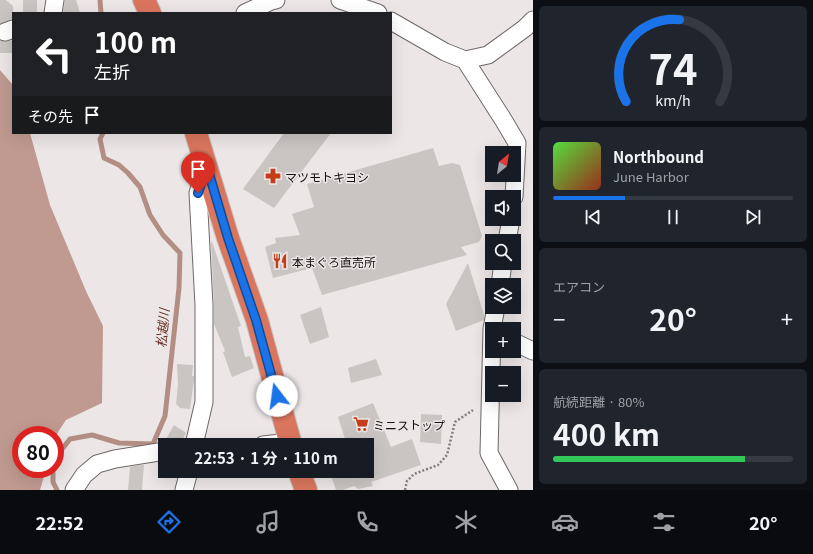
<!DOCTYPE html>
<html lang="ja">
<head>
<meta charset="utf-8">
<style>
	body { margin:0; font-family:Georgia,"Noto Sans JP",serif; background:#20242c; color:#f1f3f6; height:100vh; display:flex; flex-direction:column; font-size:15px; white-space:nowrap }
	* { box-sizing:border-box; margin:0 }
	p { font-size:13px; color:#9ea1a6 }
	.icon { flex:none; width:22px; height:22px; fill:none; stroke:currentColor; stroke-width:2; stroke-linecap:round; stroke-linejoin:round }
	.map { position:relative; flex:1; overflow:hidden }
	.details { display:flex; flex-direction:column; gap:6px; padding:6px; background:#0d0f14; width:280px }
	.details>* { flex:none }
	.top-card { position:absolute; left:12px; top:12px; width:380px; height:122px; border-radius:0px; box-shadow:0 4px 16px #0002; background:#202124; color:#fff; overflow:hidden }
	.needle { width:26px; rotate:30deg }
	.controls { position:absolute; left:485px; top:146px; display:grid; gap:8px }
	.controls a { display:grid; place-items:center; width:36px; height:36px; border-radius:0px; background:#171b24; box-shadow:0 4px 16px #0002; font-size:20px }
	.speed { position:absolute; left:12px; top:426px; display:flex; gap:8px; font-size:20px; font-weight:700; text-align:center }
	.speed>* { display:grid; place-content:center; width:52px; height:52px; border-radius:50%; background:#171b24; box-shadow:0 4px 16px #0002; line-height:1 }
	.speed .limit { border:6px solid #d22; background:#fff; color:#111 }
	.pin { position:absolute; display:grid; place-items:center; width:34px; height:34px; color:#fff; margin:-41px -17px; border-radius:50% 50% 50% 0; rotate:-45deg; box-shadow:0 0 4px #0007 }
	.pin .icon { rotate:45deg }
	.me { position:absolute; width:44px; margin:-22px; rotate:345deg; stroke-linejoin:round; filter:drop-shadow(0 0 3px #0008) }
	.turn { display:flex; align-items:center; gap:14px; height:84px; padding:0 16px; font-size:18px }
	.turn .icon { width:52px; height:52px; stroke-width:2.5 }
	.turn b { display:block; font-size:28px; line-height:34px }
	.then { display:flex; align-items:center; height:38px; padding:0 16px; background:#0003; gap:8px; font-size:15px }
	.big { font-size:30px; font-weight:700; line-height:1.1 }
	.details .tile { flex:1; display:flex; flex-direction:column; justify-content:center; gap:6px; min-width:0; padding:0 14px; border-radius:6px; background:#20242c }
	.details .dial { align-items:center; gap:0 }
	.dial svg { height:104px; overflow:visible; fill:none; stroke:#363941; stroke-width:7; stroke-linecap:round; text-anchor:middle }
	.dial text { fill:#f1f3f6; stroke:none }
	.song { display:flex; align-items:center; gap:12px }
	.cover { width:48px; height:48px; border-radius:6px; background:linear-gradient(135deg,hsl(110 70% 55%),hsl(10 70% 35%)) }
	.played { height:4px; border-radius:2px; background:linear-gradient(90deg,#1a73e8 30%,#363941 30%) }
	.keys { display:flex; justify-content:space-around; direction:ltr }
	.heat { display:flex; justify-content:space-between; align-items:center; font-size:22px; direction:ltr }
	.charge { height:6px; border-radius:3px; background:linear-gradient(90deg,#34c759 80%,#363941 0) }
	.trip { position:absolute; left:158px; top:438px; width:216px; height:40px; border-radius:0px; background:#171b24; box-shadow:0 4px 16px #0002; font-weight:700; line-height:40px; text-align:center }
	.tab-bar { display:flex; height:64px; justify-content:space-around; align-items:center; background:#090b0e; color:#9ea1a6 }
	.tab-bar .icon { width:28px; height:28px }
	.tab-bar .selected { color:#1a73e8 }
	.tab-bar b { font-size:18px; color:#f1f3f6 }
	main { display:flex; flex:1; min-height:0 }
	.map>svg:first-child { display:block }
	.forest { fill:#c09a90 }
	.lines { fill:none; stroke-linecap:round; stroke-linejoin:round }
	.stream { stroke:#b38e84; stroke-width:5 }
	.building { fill:#c9c5c3 }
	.minor-casing { stroke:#6e6968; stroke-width:19 }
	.highway-casing { stroke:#c6c5c5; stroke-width:24 }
	.path { stroke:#817e7d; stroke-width:2.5; stroke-dasharray:2 2; stroke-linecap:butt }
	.minor { stroke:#fff; stroke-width:17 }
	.highway { stroke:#da765d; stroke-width:22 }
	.route-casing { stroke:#114b97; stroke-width:10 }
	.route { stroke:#1a73e8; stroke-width:7 }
	.labels { text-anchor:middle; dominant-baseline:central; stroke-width:3; stroke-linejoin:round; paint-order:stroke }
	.poi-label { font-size:12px; fill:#110f0f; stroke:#ece7e6; text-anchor:start }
	.water-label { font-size:13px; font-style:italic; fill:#673327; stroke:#ece7e6 }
</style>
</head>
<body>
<main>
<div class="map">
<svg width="533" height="490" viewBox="0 0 533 490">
	<rect width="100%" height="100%" fill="#ece7e6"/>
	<path class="forest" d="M0,70L13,85V133H30L50,205L86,291L103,326L102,403L66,420L58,432L55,441V435H21V469H46L40,490H0Z"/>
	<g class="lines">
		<path class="stream" d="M100,0L101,13
			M55,458L70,439L92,435L119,443L153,444L165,416L179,288L180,253L163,235L150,215L140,187L128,173L119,165L104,158L100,139L103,133
			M53,469V482L57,490"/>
	</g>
	<path class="building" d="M0,0H6L13,6V19L9,20L0,24Z
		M23,0H37V13H23Z
		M65,0H76L80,13H63Z
		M0,40L4,42L13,40V53H0Z
		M284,133H331L274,208L243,189Z
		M433,148L439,166L452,163L460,165L482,236L479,242L461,247L467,255L322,295L312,268L273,278L265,247L276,243L275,238L300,235L292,214L314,207L307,184Z
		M211,242H212L241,326L238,327L245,357L250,356L254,368L232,377L223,352L225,351L214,324V304Z
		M468,263L484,315V320L456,331L446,304Z
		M321,307L329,337L310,344L300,315Z
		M376,359L382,375L351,383L348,368Z
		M177,364L193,365L192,376H194V380L190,409L180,408L176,404L178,384Z
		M373,403L391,447L412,439L421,465L371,482L373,486L358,489L354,486L343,490H336L331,476L343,471H367V445H347L338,417Z
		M421,414L442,415L441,444L420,442Z
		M174,425L186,433L179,445H173L169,442L165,441Z
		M140,465H144L142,490H128L130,467Z"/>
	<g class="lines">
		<defs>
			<path id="minor" d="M340,0L378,13
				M53,13L55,0
				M245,13L271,1L276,0
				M391,21L445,52L465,60L488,55L525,28L533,20
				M5,32L13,29
				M465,60L504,121L517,143L514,197
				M507,241L511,219
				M500,285L503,263
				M492,329L489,453L509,490
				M492,329L496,307
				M514,342L533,351
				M194,445L204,402V305L198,193L203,178L208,170
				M263,445L290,442
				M74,490L84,475L97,464L115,459L165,451
				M184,490L189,471"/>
			<path id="highway" d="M144,0L150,13
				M196,133L228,238L257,320L291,445
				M299,471L306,490"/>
		</defs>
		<use href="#minor" class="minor-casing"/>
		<use href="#highway" class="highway-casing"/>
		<path class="path" d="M405,490L407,481L414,474L438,465L447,455L455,422L473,410"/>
		<use href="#minor" class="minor"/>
		<use href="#highway" class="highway"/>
	</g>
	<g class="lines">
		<defs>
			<path id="route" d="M198,193L203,178L208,170L228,238L256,320L277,396"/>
		</defs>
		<use href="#route" class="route-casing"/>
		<use href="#route" class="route"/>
	</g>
	<defs>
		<symbol id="pharmacy-bare" viewBox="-9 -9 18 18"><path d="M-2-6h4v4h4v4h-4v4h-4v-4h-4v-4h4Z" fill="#c53c18" stroke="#ece7e6" stroke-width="2.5" paint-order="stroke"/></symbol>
		<symbol id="restaurant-bare" viewBox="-9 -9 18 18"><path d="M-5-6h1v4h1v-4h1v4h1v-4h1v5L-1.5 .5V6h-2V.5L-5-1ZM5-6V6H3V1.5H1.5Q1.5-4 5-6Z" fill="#c53c18" stroke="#ece7e6" stroke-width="2.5" paint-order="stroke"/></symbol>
		<symbol id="supermarket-bare" viewBox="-9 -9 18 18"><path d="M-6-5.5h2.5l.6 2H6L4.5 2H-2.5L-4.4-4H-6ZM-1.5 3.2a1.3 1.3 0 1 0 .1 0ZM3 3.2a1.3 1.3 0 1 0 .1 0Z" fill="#c53c18" stroke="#ece7e6" stroke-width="2.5" paint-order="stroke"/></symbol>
	</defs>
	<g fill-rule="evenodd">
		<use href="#pharmacy-bare" x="262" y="165" width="22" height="22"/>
		<use href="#restaurant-bare" x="269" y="250" width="22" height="22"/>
		<use href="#supermarket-bare" x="350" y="413" width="22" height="22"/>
	</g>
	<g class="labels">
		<g class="poi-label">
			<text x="285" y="176">マツモトキヨシ</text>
			<text x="292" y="261">本まぐろ直売所</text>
			<text x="373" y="424">ミニストップ</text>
		</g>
		<g class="water-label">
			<text transform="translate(162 328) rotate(-85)">松越川</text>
		</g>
	</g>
</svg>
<div class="controls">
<a><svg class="needle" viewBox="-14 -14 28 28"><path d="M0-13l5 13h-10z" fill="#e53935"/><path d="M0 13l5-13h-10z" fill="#9ea1a6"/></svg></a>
<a><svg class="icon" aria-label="sound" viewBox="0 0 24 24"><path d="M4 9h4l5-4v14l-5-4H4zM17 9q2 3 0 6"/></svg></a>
<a><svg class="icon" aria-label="search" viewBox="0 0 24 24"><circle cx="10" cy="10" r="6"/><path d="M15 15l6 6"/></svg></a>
<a><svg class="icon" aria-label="layers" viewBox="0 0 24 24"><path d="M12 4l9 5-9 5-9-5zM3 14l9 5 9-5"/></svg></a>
<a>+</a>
<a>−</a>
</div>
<div class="speed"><div class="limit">80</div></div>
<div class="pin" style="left:198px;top:193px;background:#d93025"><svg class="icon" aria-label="arrive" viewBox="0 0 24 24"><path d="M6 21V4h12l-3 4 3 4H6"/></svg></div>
<svg class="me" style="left:277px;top:396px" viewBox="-20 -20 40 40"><circle r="19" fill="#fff"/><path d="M0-13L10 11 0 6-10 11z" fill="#1a73e8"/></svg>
<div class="trip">22:53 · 1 分 · 110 m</div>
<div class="top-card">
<div class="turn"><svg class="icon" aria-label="left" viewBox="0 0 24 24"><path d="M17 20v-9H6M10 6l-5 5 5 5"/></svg><div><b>100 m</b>左折</div></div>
<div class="then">その先<svg class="icon" aria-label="arrive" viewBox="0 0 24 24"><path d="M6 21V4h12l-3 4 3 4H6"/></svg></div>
</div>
</div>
<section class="details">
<div class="tile dial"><svg viewBox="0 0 100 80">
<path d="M14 69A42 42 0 1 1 86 69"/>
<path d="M14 69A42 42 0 0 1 55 6" stroke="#1a73e8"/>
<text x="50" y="56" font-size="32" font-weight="700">74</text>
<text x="50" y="72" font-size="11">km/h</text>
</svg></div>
<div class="tile">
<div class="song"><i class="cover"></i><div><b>Northbound</b><p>June Harbor</p></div></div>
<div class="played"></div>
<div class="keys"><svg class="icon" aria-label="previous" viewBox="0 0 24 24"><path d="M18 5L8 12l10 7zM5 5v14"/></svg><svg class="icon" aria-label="pause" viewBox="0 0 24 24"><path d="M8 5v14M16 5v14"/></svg><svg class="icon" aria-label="next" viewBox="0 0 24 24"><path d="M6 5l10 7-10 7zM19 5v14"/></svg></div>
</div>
<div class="tile"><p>エアコン</p>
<div class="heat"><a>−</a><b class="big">20°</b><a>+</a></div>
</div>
<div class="tile"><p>航続距離 · 80%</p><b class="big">400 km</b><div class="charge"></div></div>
</section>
</main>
<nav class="tab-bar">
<b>22:52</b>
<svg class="icon selected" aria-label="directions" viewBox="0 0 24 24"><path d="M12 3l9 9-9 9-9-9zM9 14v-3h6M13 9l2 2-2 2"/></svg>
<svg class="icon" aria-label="music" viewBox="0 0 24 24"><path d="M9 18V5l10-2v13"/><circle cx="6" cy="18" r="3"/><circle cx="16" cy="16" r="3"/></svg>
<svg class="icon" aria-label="phone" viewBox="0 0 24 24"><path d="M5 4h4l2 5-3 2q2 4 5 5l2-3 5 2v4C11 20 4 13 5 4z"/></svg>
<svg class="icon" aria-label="climate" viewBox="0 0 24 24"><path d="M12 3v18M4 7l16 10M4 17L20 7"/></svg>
<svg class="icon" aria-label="car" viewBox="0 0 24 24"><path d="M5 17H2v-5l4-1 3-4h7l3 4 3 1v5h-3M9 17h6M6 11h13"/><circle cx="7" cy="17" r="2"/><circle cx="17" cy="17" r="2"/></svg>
<svg class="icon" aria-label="filters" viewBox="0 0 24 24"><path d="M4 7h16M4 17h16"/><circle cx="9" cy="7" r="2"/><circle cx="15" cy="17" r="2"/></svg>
<b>20°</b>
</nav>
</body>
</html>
